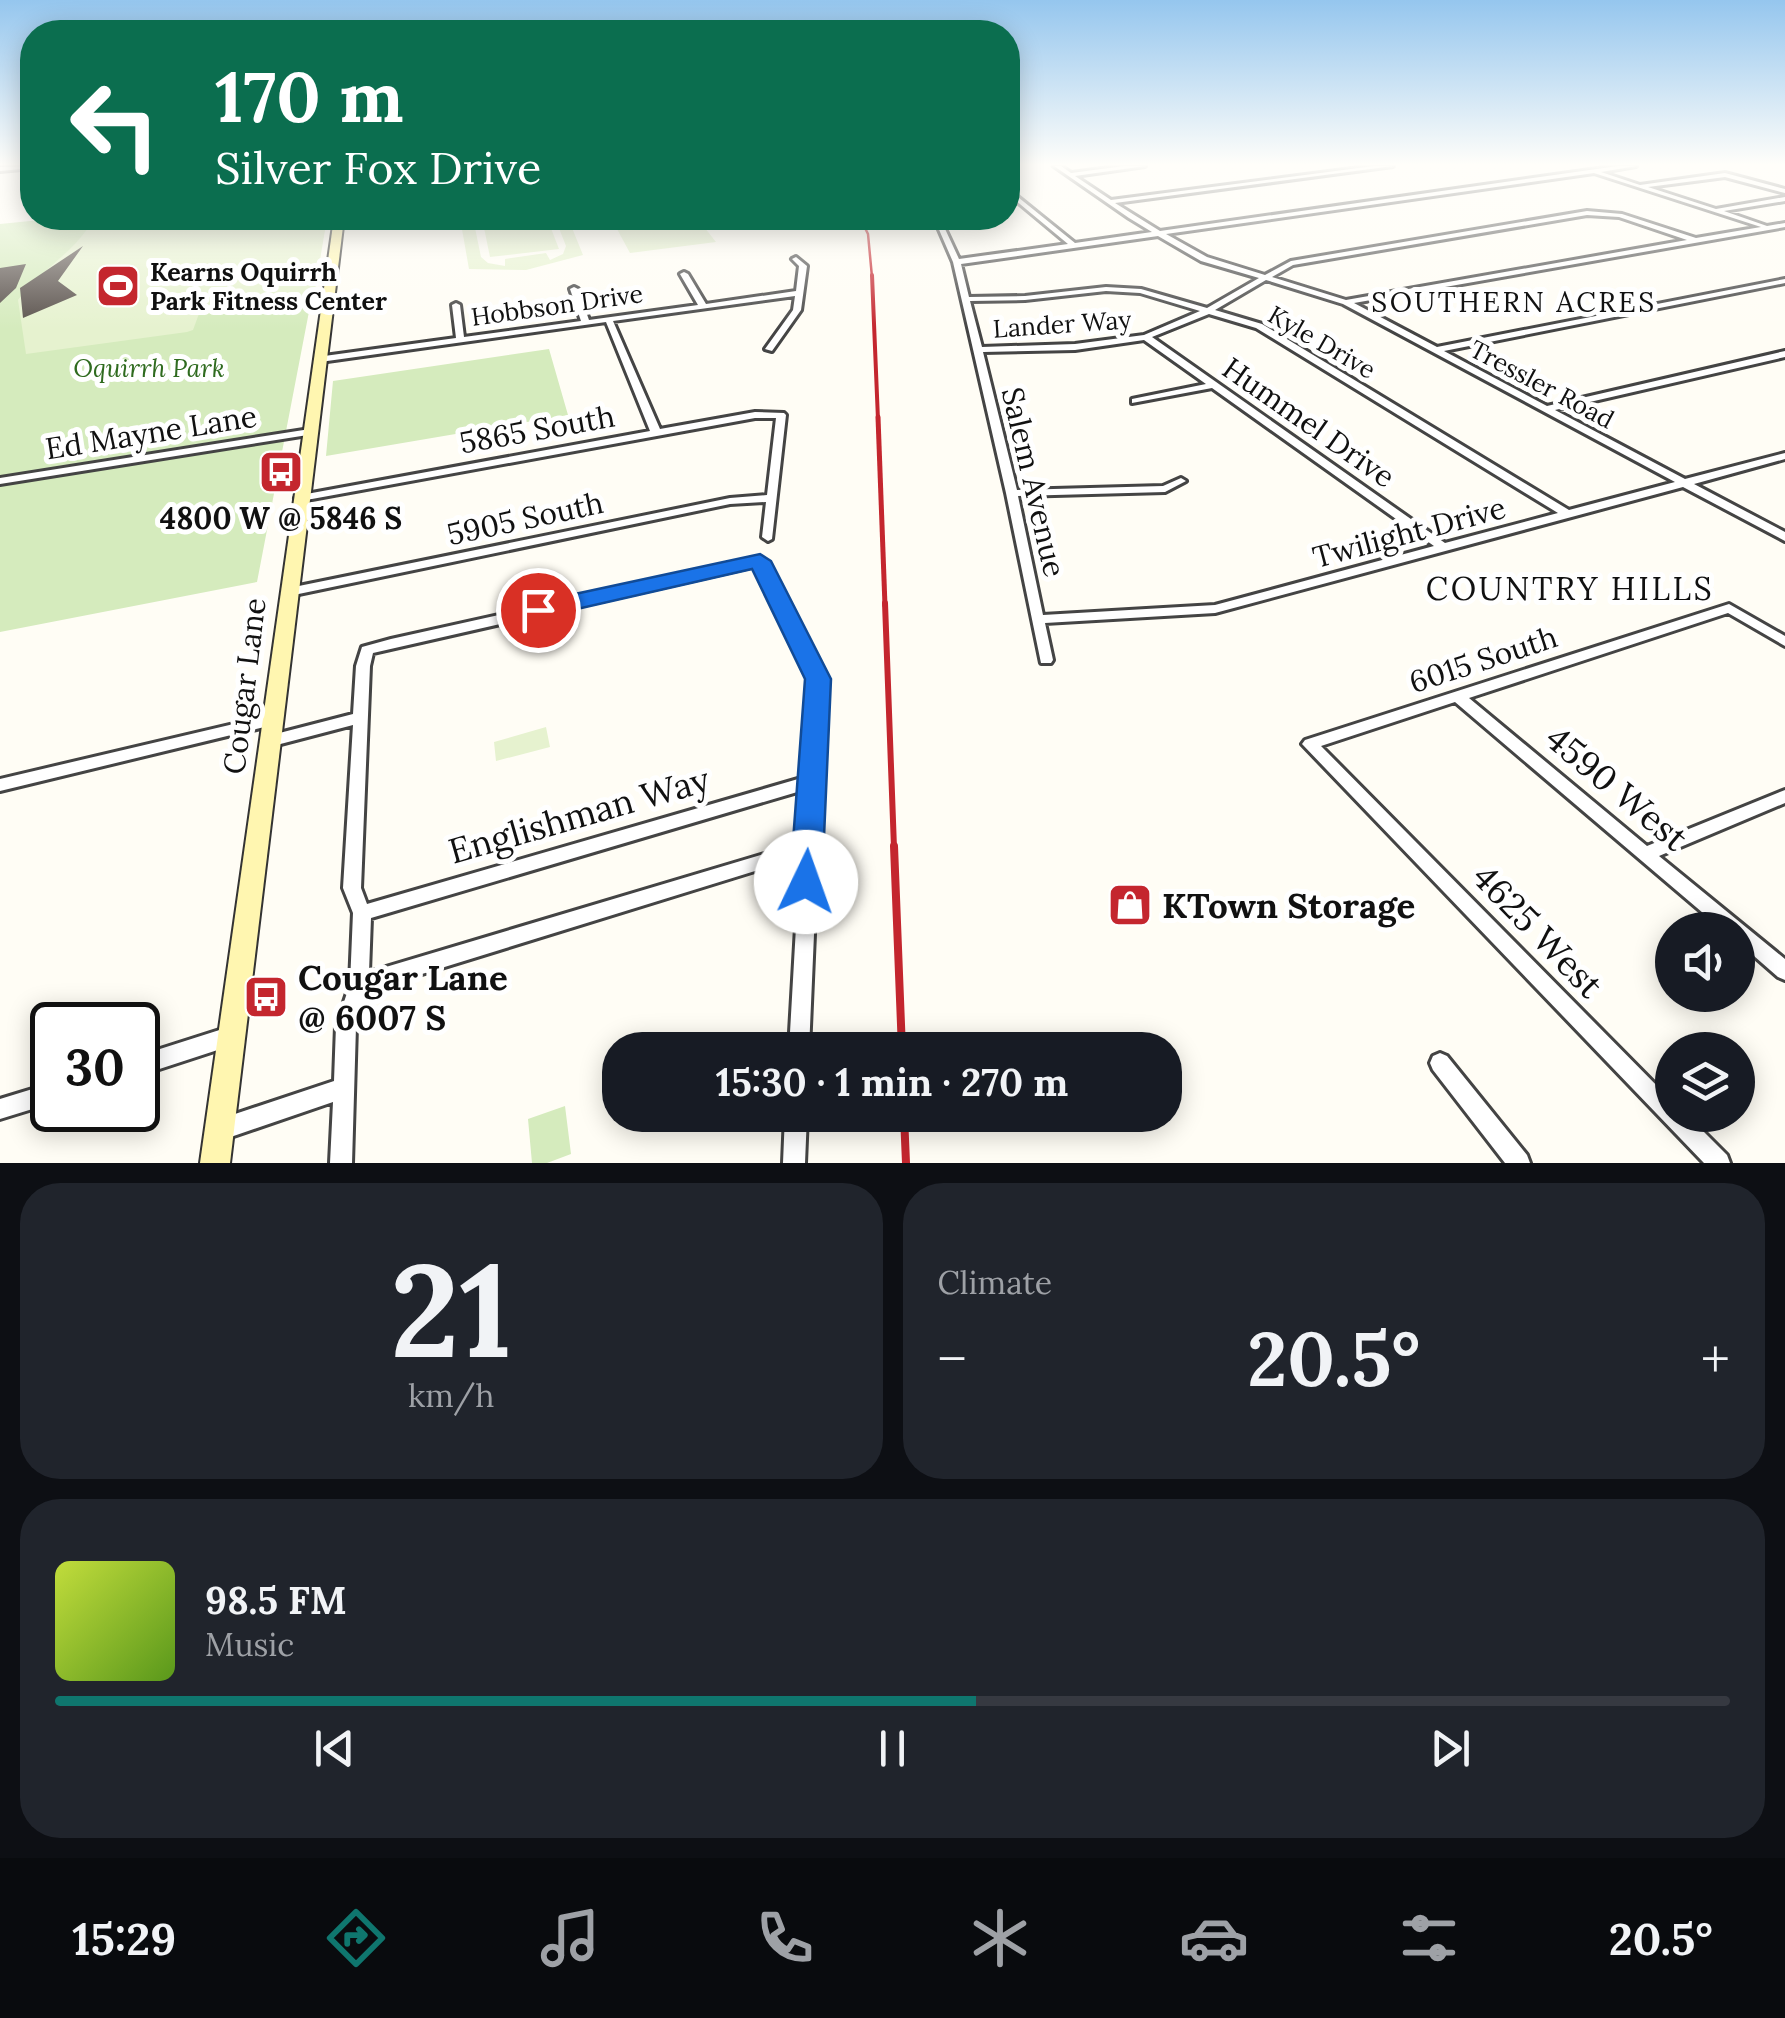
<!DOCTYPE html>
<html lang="en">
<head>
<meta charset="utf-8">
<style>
	body { margin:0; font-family:Lora,serif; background:#20242c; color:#f1f3f6; height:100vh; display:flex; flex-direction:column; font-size:38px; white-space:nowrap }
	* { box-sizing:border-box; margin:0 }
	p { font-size:32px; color:#9ea1a6 }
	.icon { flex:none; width:55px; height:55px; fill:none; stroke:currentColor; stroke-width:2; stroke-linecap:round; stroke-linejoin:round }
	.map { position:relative; height:1163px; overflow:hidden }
	.drawer { display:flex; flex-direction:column; gap:20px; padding:20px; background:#0d0f14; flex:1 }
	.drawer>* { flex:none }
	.hud { position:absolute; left:20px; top:20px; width:1000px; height:210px; border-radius:40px; box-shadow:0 5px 25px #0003; background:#0b6e4f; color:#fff; overflow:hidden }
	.controls { position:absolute; left:1655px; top:912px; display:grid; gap:20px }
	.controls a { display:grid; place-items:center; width:100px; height:100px; border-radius:50%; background:#171b24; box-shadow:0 5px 25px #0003; font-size:50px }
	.speed { position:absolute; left:30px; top:1002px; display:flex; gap:20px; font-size:50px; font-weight:700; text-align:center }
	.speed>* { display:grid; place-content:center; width:130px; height:130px; border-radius:50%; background:#171b24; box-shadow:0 5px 25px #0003; line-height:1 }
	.speed .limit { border:5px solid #111; border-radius:15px; background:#fff; color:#111 }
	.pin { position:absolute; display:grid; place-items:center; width:85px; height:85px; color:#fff; margin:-42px; border:5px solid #fff; border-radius:50%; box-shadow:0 2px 10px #0007 }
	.me { position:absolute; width:110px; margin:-55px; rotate:3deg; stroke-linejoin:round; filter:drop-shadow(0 0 8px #0008) }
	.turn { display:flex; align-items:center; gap:35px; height:210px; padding:0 30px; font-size:45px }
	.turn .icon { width:130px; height:130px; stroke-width:2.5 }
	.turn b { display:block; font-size:70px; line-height:85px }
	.big { font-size:75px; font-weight:700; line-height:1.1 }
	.drawer .widget { flex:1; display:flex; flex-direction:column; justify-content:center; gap:15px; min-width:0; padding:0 35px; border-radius:40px; background:#20242c }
	.drawer .dial { align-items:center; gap:0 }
	.dial b { font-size:130px; line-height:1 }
	.song { display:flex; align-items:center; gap:30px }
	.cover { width:120px; height:120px; border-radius:15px; background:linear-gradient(135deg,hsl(70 70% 55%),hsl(90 70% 35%)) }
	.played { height:10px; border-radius:5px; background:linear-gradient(90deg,#0f766e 55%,#363941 55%) }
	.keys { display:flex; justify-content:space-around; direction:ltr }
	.heat { display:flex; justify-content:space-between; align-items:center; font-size:55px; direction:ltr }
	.drawer .tiles { flex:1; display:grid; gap:20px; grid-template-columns:1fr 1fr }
	.widget:last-child { grid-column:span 2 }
	.trip { position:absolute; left:602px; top:1032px; width:580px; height:100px; border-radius:40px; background:#171b24; box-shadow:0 5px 25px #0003; font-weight:700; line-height:100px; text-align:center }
	.dock { display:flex; height:160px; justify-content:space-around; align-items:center; background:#090b0e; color:#9ea1a6 }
	.dock .icon { width:70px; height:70px }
	.dock .current { color:#0f766e }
	.dock b { font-size:45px; color:#f1f3f6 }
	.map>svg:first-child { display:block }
	.green { fill:#d5ebbd }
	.pitch { fill:#e6f2cf }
	.building { fill:#5a524d }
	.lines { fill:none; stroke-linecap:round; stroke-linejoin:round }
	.street-casing { stroke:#444; stroke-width:6 }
	.secondary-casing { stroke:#333; stroke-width:4 }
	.street { fill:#fff; fill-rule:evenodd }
	.secondary { fill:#fff6b0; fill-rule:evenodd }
	.rail-far4 { stroke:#c4262e; stroke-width:2.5 }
	.rail-far3 { stroke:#c4262e; stroke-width:4 }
	.rail-far2 { stroke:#c4262e; stroke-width:5 }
	.rail-far1 { stroke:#c4262e; stroke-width:6 }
	.rail { stroke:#c4262e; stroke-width:8 }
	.route { fill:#1a73e8; stroke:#114b97; stroke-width:2.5 }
	.labels { text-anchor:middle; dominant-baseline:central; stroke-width:10; stroke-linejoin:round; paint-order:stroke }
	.far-poi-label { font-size:25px; font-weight:bold; fill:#111; stroke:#fff; text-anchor:start }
	.far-street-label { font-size:25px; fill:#111; stroke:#fff }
	.far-park-label { font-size:25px; font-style:italic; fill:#2f6b1f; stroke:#fff }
	.far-neighbourhood-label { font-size:28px; letter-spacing:2.5px; fill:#111; stroke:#fff }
	.street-label { font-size:30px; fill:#111; stroke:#fff }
	.poi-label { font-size:30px; font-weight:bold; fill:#111; stroke:#fff }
	.neighbourhood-label { font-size:32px; letter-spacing:2.5px; fill:#111; stroke:#fff }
	.near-street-label { font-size:35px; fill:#111; stroke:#fff }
	.near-poi-label { font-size:35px; font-weight:bold; fill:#111; stroke:#fff; text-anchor:start }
</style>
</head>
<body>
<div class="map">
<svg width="1785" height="1163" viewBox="0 0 1785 1163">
	<rect width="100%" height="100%" fill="#fffdf5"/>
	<path class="green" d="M60,218H327L257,582L0,632V224Z
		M549,349L568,415L326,456L333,381Z
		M565,1106L571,1154L547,1163H532L528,1119Z"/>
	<path class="pitch" d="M177,218H327L314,296L200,311L193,330L187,332L26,354L18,300C39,271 68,257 88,228Z
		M460,218H473L481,257L488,263L505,266V259L546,253L550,260L563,254L566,246L555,218H568L583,255L526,270L469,269Z
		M482,218H547L559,249L490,257Z
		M611,218H697L716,242L630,253Z
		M546,727L550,747L496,761L494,742Z"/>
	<path class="building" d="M83,246L58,281L77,295L23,318L20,288Z
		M26,264L16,288L0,303V268Z"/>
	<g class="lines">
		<defs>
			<path id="street" d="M32,166V168L0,171V167Z
				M1054,166H1061L1071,173L1124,166H1145L1075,176L1111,200L1374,166H1393L1115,203L1160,231L1618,166H1636L1601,172L1640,185L1725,173L1785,189V193L1725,177L1648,187L1716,209L1785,197V201L1724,211L1767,226L1785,223V227L1354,303L1437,347L1785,279V283L1444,351L1547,406L1785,351V357L1555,410L1685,479L1785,453V459L1694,484L1785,532V541L1683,487L1215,613L1045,623L1053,660L1051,663H1041L1006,493L953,262L934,218H940L959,259L1068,244L1008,194V189L1075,243L1152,232L1129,218ZM1594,173L1761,227L1696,238L1622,214L1587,211L1291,261L1265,275L1207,257L1166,234ZM1587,215L1619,217L1687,240L1346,300L1272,277L1293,265ZM1158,236L1201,261L1259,278L1207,308L1141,289L1106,287L1025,296L969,297L961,264ZM1266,280L1343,304L1675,482L1569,510L1262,324L1215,310ZM1106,291L1140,293L1200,311L1144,335L1075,344L982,347L970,301L1025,300ZM1209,314L1256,328L1558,513L1445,543L1152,337ZM1144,340L1206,384L1132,399V403L1212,388L1434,546L1215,605L1043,615L1018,496L1165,492L1186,481L1181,478L1163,486L1017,490L983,352L1075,350Z
				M796,257L807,266L801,310L772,351L765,349L793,310L795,296L613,321L660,429L755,412L784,413L786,415L772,539L768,541L762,537L766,502L730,504L289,596L283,592L289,588L730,498L767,495L776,418H755L301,501L295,498L301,495L650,431L606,322L320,362L317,361V357L456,338L452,305L456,303L460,305L464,337L581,321L570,289L574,287L578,289L589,320L698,305L680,274L684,272L688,274L706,304L796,291L799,266L792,259Z
				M310,429L314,430V434L0,484V478Z
				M759,557L765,561L825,679L809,1050H789L800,857L367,991L356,1026L352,1163H330L333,1102L222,1140L214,1137L211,1129L214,1121L334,1081L336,1026L350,984L353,913L343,888L353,725L269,747L264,745L261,741L264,737L353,714L356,666L362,647L391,639ZM755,566L811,679L805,777L367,904L361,888L370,666L373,653ZM804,790L801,843L369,972L371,918Z
				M1729,604L1785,636V646L1728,613L1469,698L1647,846L1785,790V803L1659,856L1785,959V980L1778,977L1738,942V930H1723L1455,702L1321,746L1672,1101V1115H1687L1727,1155L1730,1163H1704L1302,744L1305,740Z
				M272,715L277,716L279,720L277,724L0,791V779Z
				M232,1026L239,1029L242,1036L239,1043L138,1076V1056Z
				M1440,1053L1447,1056L1527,1155L1530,1163H1505L1433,1070L1430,1063L1433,1056Z
				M52,1083V1103L0,1119V1099Z
				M785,1115H807L805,1163H783Z"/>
			<path id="secondary" d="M334,218H344L230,1163H200Z"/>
		</defs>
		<use href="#street" class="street-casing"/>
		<use href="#secondary" class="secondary-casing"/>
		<use href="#street" class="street"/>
		<use href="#secondary" class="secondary"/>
		<path class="rail-far4" d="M860,218L868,234L872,277"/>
		<path class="rail-far3" d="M872,275L878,420"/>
		<path class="rail-far2" d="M878,417L885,606"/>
		<path class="rail-far1" d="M885,603L894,848"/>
		<path class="rail" d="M894,846L902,1050
			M904,1115L906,1163"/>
	</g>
	<linearGradient id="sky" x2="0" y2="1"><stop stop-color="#95c6ee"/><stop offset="0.5" stop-color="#fffefa"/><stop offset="1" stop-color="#fffefa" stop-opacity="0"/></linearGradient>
	<rect width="1785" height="329" fill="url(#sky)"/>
	<path class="route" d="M760,554L771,561L831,679L822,882L817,891L806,895L795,891L790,882L805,679L752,569L538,618L526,610L538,602Z"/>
	<defs>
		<symbol id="stadium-square" viewBox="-11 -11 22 22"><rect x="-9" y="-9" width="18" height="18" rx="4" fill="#c4262e" stroke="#fff"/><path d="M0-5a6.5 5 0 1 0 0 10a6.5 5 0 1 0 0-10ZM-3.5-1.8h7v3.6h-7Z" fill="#fff"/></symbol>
		<symbol id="bus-square" viewBox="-11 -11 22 22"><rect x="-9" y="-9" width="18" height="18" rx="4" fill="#c4262e" stroke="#fff"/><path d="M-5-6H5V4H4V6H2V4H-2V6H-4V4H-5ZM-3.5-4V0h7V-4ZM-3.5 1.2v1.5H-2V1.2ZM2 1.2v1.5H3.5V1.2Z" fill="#fff"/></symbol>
		<symbol id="shop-square" viewBox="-11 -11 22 22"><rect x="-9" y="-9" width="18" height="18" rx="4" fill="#c4262e" stroke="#fff"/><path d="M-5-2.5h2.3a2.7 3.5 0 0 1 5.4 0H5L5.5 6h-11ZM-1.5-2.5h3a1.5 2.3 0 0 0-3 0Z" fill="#fff"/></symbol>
	</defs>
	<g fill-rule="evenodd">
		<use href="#stadium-square" x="93" y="261" width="50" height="50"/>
		<use href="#bus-square" x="256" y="447" width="50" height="50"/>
		<use href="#shop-square" x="1105" y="880" width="50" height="50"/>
		<use href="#bus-square" x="241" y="972" width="50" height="50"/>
	</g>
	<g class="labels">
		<g class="far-poi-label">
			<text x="150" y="272">Kearns Oquirrh<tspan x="150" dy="29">Park Fitness Center</tspan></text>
		</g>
		<g class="far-street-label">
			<text transform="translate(557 305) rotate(-8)">Hobbson Drive</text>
			<text transform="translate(1062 324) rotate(-4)">Lander Way</text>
			<text transform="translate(1322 342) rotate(30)">Kyle Drive</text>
			<text transform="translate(1542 384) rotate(28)">Tressler Road</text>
		</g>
		<g class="far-park-label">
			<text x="149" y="368">Oquirrh Park</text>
		</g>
		<g class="far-neighbourhood-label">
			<text x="1514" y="302">SOUTHERN ACRES</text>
		</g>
		<g class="street-label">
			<text transform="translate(1309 422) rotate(35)">Hummel Drive</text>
			<text transform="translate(537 429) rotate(-10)">5865 South</text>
			<text transform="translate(151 432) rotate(-9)">Ed Mayne Lane</text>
			<text transform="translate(1034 482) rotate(77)">Salem Avenue</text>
			<text transform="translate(525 518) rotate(-12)">5905 South</text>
			<text transform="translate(1409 532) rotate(-15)">Twilight Drive</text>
			<text transform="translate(1483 659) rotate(-18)">6015 South</text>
			<text transform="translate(244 686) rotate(-83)">Cougar Lane</text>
		</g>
		<g class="poi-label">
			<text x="281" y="518">4800 W @ 5846 S</text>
		</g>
		<g class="neighbourhood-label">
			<text x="1570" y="588">COUNTRY HILLS</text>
		</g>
		<g class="near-street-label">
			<text transform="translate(1617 788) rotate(40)">4590 West</text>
			<text transform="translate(579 815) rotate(-16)">Englishman Way</text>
			<text transform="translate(1538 931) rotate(46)">4625 West</text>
		</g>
		<g class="near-poi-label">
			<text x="1162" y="905">KTown Storage</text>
			<text x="298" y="977">Cougar Lane<tspan x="298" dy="40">@ 6007 S</tspan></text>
		</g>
	</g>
</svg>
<div class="controls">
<a><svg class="icon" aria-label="sound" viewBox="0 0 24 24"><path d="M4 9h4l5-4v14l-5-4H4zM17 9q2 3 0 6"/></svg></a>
<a><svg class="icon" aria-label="layers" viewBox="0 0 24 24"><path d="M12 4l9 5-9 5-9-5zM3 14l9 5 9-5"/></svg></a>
</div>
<div class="speed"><div class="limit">30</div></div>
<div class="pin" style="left:538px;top:610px;background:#d93025"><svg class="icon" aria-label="arrive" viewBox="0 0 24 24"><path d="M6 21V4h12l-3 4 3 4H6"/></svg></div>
<svg class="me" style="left:806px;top:882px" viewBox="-20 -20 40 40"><circle r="19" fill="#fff"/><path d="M0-13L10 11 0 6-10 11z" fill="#1a73e8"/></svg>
<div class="trip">15:30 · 1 min · 270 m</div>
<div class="hud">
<div class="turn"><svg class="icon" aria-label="left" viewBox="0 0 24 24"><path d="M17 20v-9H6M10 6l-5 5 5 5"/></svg><div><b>170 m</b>Silver Fox Drive</div></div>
</div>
</div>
<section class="drawer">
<div class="tiles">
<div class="widget dial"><b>21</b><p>km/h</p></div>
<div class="widget"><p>Climate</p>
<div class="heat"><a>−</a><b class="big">20.5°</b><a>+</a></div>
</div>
<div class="widget">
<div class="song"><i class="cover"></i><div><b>98.5 FM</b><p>Music</p></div></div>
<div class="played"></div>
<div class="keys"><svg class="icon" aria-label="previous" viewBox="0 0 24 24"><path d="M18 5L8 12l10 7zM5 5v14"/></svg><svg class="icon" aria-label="pause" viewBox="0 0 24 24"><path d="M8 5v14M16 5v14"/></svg><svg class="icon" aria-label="next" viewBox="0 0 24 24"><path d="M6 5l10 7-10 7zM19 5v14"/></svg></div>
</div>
</div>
</section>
<nav class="dock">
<b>15:29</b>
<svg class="icon current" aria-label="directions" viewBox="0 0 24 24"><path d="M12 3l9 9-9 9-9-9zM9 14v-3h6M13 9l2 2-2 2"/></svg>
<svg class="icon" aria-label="music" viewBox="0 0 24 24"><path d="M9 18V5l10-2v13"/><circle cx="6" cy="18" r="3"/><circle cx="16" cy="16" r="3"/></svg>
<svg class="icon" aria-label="phone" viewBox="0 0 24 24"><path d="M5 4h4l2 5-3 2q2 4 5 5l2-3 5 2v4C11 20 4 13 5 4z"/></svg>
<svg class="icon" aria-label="climate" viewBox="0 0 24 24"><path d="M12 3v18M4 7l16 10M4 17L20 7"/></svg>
<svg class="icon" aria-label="car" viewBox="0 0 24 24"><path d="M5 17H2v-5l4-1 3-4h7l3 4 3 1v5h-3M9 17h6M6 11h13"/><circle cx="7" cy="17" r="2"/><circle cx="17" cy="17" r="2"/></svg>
<svg class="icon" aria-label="filters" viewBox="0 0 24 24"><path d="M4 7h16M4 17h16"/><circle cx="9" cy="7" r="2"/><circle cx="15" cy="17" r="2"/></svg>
<b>20.5°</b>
</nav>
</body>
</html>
